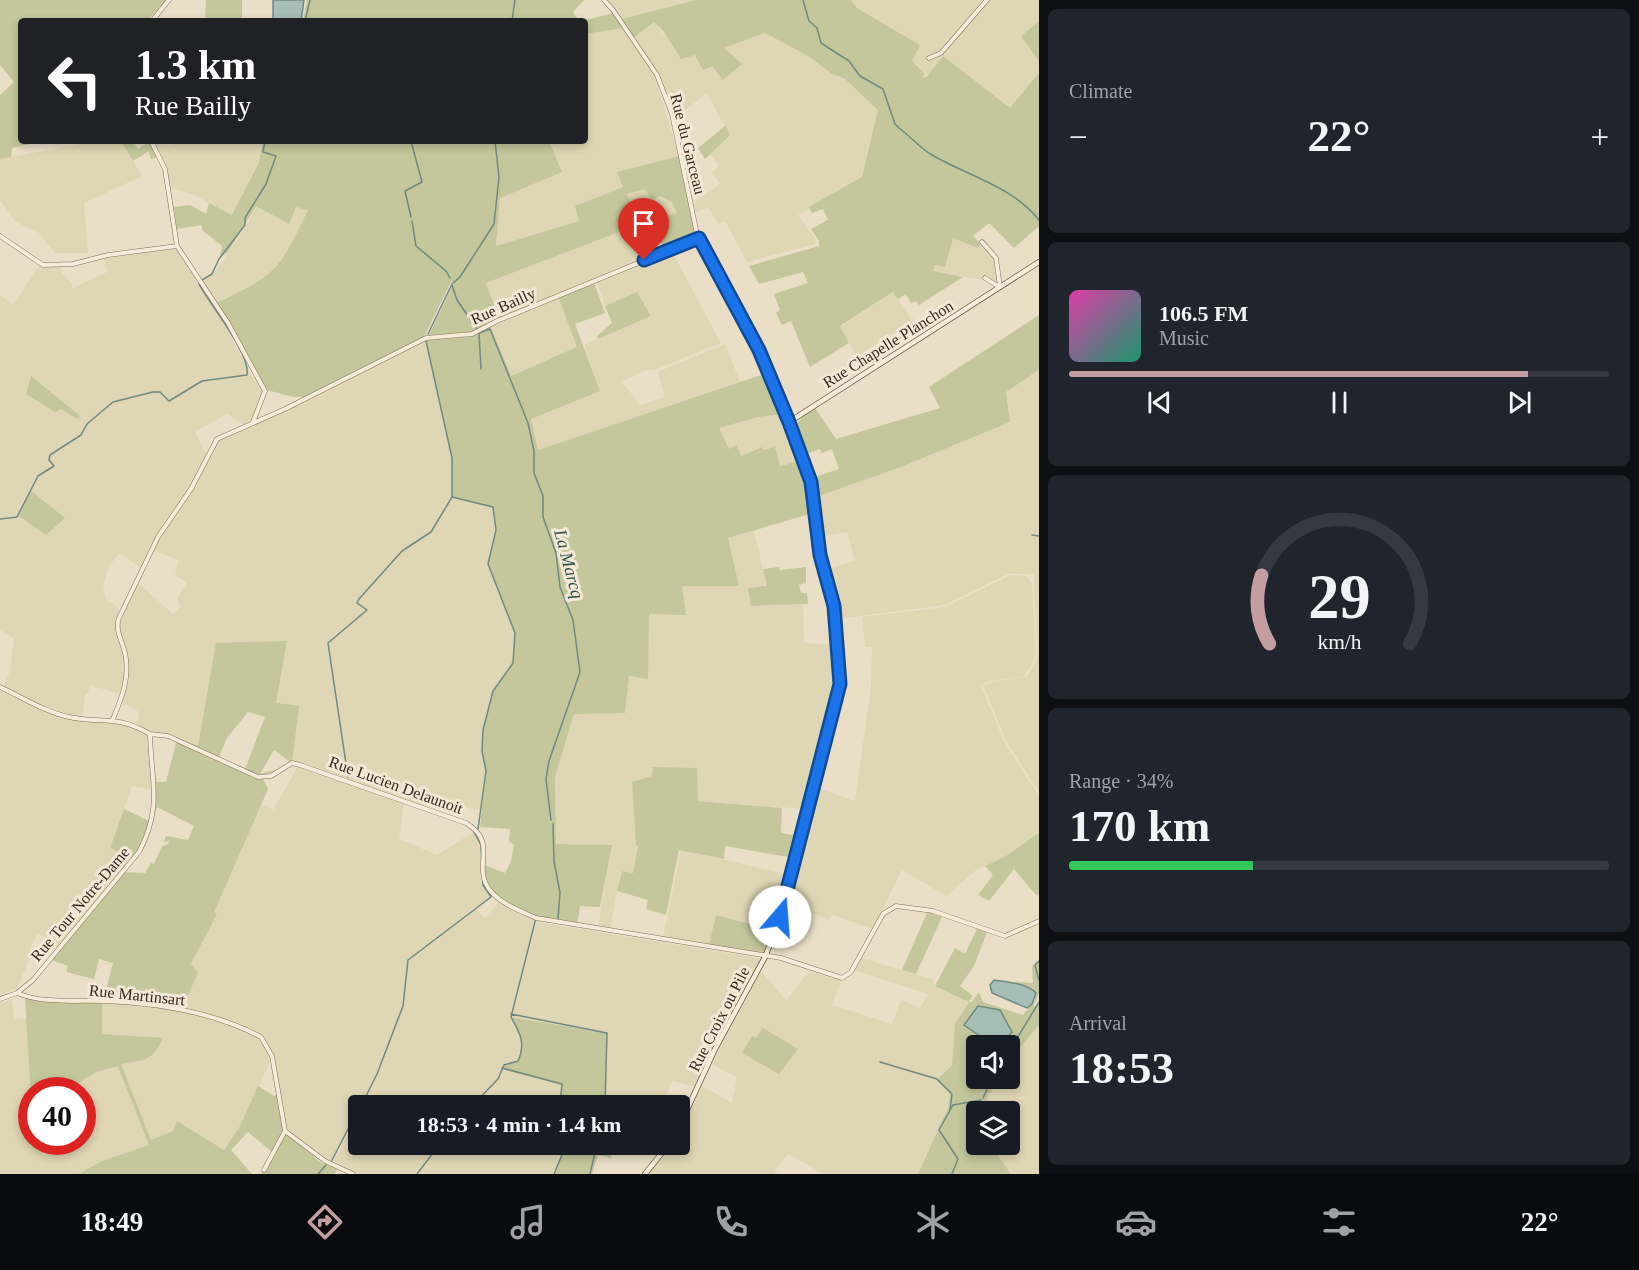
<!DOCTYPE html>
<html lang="en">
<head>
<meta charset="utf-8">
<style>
	body { margin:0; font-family:Georgia,serif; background:#20242c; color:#f1f3f6; height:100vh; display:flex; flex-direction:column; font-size:22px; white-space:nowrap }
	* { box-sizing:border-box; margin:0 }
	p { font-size:20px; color:#9ea1a6 }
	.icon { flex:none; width:33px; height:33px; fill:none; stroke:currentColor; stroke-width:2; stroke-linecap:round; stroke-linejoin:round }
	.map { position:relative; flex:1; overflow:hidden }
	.panel { display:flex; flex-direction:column; gap:9px; padding:9px; background:#0d0f14; width:600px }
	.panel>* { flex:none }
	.guide { position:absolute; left:18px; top:18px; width:570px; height:126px; border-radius:6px; box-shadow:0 3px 9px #0003; background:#202124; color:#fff; overflow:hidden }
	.tools { position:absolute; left:966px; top:1035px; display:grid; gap:12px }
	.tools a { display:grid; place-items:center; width:54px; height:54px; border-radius:6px; background:#171b24; box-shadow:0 3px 9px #0003; font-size:30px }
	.speed { position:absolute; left:18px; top:1077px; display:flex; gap:12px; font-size:30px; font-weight:700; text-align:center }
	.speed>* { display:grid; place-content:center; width:78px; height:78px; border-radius:50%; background:#171b24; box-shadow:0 3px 9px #0003; line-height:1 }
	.speed .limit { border:9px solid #d22; background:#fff; color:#111 }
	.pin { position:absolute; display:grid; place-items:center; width:51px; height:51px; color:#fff; margin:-62px -26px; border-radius:50% 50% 50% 0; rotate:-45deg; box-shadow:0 0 6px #0007 }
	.pin .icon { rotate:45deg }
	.me { position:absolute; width:66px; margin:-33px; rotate:18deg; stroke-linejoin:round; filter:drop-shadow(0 0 4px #0008) }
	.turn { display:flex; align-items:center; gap:21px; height:126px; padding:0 18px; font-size:27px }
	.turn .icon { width:78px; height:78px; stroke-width:2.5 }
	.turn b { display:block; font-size:42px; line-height:51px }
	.big { font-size:45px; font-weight:700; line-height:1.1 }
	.panel .tile { flex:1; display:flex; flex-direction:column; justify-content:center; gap:9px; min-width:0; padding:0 21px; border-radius:9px; background:#20242c }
	.panel .dial { align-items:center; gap:0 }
	.dial svg { height:156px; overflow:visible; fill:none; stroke:#363941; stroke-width:7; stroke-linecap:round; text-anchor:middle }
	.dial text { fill:#f1f3f6; stroke:none }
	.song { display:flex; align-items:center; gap:18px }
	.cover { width:72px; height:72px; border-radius:9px; background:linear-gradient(135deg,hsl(320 70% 55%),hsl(160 70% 35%)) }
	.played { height:6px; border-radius:3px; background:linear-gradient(90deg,#c49da0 85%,#363941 85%) }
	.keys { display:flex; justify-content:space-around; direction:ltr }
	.heat { display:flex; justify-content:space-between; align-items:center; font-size:33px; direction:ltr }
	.charge { height:9px; border-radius:4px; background:linear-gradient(90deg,#34c759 34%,#363941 0) }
	.trip { position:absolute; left:348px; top:1095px; width:342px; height:60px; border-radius:6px; background:#171b24; box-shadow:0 3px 9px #0003; font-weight:700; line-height:60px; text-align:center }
	.dock { display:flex; height:96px; justify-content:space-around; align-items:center; background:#090b0e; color:#9ea1a6 }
	.dock .icon { width:42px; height:42px }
	.dock .active { color:#c49da0 }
	.dock b { font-size:27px; color:#f1f3f6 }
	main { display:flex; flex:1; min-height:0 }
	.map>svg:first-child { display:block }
	.farmland { fill:#ded6b4; fill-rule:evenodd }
	.green { fill:#c3c79b; fill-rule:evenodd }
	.water { fill:#a7beb6; stroke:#6f8b83; stroke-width:1.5 }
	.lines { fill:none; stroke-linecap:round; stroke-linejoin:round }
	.stream { stroke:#6f8b83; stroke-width:1.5 }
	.street-casing { stroke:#83705d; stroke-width:5 }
	.secondary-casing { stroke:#655141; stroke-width:6 }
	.street { stroke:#f5ebd8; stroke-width:4 }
	.secondary { stroke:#f5ebd8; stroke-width:4.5 }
	.route-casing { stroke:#114b97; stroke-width:15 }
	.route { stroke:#1a73e8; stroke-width:10 }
	.labels { text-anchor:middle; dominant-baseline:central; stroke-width:6; stroke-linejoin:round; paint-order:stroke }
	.street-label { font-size:16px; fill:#352920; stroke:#f2e8d5 }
	.water-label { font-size:18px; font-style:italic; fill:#30534f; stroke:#f2e8d5 }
</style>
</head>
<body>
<main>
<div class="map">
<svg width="1039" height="1174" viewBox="0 0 1039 1174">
	<rect width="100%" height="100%" fill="#eadec6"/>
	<path class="farmland" d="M606,0H696L622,19Z
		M851,0H1039V21L1021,36L1039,61V73L1010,109L943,57L927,77L922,78L923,73L911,61L920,45L857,8Z
		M654,22L662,33L724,48L765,33L808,56L832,74L845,79L879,110L862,177L798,215L816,240L815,244L747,262L725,221L718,224L709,208L696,212L694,203L720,184L712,173L719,165L710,154L729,135L707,93L675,118L664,89L633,38Z
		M623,28L655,78L679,156L617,172L623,187L575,206L579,221L496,246L500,198L561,172L549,141H585V34Z
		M97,141H121L142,176L84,203L88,253H55L38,232L16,222L0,200V159Z
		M172,141H263L259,161L232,215L194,195L170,187L167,167L155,144L172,145Z
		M645,188L672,202L677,213L661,231L652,233L659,253L498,319L486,283L632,227V206L627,194Z
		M256,206L289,224L296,206L308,210L284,260L274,271L255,285L217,303L202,282L217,270L247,225Z
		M953,238L978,248L982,243L995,259L999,286L984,280L933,271L935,265L944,267Z
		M176,249L227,329L251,376L265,391L254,422L426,340L452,458V497L493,507L496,530L488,564L515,633L513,663L493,691L483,730L482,751L486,771L482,811L439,799L427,809L404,802L399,839L437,855L474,832L481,845L483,885L491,897L475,909L485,918L501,900L536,918L511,1017L521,1036L524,1048L518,1061L508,1063L562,1085L559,1105H362L366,1096L330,1162L285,1131L272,1057L239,1128L224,1150L177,1121L173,1131L151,1140L121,1064L102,1034V1001L191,965L217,914L214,912L235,860L262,804L273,810L299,765L292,763L276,703L287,641L197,749L177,739L150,734L155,790L132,786L110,848L134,858L58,949L48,938L37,934L30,949L33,950L17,989L0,994V687L3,688L10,671L14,638L0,630V295L13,305L39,266L60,267L61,272L72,284V289L107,272L104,258ZM227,414L245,425L215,442L207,456L195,432ZM152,550L179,560L175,575L187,583L177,599L181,606L173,614L136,581L119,617L117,606L106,600L103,587L108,568L119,553L143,569ZM90,685L123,695L121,701L139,712L137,727L113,719H82L85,695L88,693Z
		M672,252L721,343L654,370L643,371L622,382L640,405L665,397L658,372L725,344L740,382L538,450L531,419L600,391L584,345L651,316L637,293L605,306L597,282Z
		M894,292L921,336L913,341L904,326L857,356L840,327Z
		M559,297L578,347L511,376L491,327Z
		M1039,370V792L1006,741L984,687L987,683L1027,676L1036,662L1037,645L1034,574H1008L945,605L837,619L834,591L827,569L855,561L847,532L820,537L816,497L901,467L1010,422L1006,392Z
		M783,414L785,427L800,461L779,467L761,447L740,456L729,449L718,428L758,417Z
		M754,531L767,586L751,606L803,605L804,643L837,645L839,679L807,809L698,801L652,776L632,782L636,845L638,846L633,873L621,871L610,928L598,927L612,845L556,844L555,777L574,713H625L629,675L648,678V614L682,585L728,538Z
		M1010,575L1026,576L1032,584L1035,650L1033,662L1024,676L986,682L982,688L1005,744L1039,796V833L1006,856L976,870L946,896L902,870L873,929L832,915L829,920L787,903L818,788L855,801L871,687L872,647H865L862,617L945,607Z
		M681,850L790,875L773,930L717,915L709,945L663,938Z
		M537,922L758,958L760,962L697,1087L672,1081L662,1105H606V1033L512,1017Z
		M862,958L934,980L933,985L969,1002L955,1024L952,1065L940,1078L950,1094L948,1108L918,1174H823L788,1154L774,1171L779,1174H649L673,1145L680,1144V1131L702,1086L732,1103L737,1078L712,1064L760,970L786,1000L809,972L841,981L832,1005L892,1024L901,1000L920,1008L928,994L855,970Z
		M12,1000L14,1019L27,1018L32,1142H82V1090H67L96,1072L119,1066L149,1145L102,1161L79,1174H0V1003Z
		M1039,1025V1174H1011L997,1154L994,1145L1010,1144V1112H981L997,1079L1010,1078V1059L1015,1050Z
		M358,1112V1144H554L564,1151L554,1174H358L333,1163Z"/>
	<path class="green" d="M0,0H167L150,21L163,4L147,21H21V141H43L12,148L11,157L0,159V95L14,82L0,65Z
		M206,0H242V21H205Z
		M307,0H584L573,12L579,21H303Z
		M696,0H851L857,8L920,45L912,61L924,73L922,78L927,77L943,56L1010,108L1039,73V226L1014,248L989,223L973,236L981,244L978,248L953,238L945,267L935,265L933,271L963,277L919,305L916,301L911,303L906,294L898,299L893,292L840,326L849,343L810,367L791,321L782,325L776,313L780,310L774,294L808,283L803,272L759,284L749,266L819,246V241L811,229L828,220L823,209L812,213L809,207L862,177L878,110L845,79L832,74L808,56L765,33L724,48L742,64L723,80L712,66L703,70L695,55L681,59L664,32L654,22L633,38L622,19Z
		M613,13L623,28L585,34V21H582Z
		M1039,21V61L1021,36Z
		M725,126L730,135L705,159L698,148Z
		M121,141H133L138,149L150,141L159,157L151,159L149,151L133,161Z
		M263,141H549L562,172L500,198L496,246L579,221L575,206L623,187L617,172L679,156L695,235L691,237L693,241L665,251L656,232L669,223L666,216L677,213L672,202L660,196L652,200L645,189L627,194L632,206V227L486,283L498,317L587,282L474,332L429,335L454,283L451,282L424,337L307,397H293L267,390L260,380L217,303C278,274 279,270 308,210L296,207L289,224L256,206L228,252L220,257L222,246L202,230V225L177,229L174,207L190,205L206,214L209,203L232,215L259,162Z
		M594,283L605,313L575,324L600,391L531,419L538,450L767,373L783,414L758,417L719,428L729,449L736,445L741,456L762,447L764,450L775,447L780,466L800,461L809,485L813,513L728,538L739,586H682L686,615L649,614L648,679L629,676L625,713L574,714L555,777L556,844L612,845L600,907L580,906L577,926C553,921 496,911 487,884C485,878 485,871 484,865L505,873L511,861L514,845L509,841L510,829L480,827L486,771L482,751L483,730L493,691L513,663L515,633L488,564L496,530L493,508L452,497V458L426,340L470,337L490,325L511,376L577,347L558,296Z
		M637,292L651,316L598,339L597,336L612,323L605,306Z
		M1039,315V370L1006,392L1010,422L901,467L816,497L812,478L839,469L832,449L822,453L820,449L804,455C794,429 790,423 815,408L836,439L940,408L929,387Z
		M31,376L80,416L77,419L61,409L55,412L26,394Z
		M30,490L65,518L46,535L19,516Z
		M779,567L780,570L806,567V583L799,585L801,593H807L808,604L751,606L748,588L767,586L763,569Z
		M287,641L276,703L299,706L292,763L274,750L260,774L277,769L262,776L268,789L214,912L217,914L191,964L198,973L181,1010L102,1002V1034L163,1038C151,1063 145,1059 121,1064L151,1140L173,1131L177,1121L224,1150L239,1128L258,1086L274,1096L279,1092L274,1058L285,1131L321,1163L337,1169L335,1174H261L272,1152L248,1132L231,1150L252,1174H79L102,1161L149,1145L118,1066L96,1072L67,1090H32L31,1101L25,997L103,1001L113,963L99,959L94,979L66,972L68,966L49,959L122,872L145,873L151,863L154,864L162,846L168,844L169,841L164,842L166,836L188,840L194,826L157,807L152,822L156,807L154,782H166L177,739L197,747L184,741L198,746L216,643ZM248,712L265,717L244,772L218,759L227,738Z
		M653,767L697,768L698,801L782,808L781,833L800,836L794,858L725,846L724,859L679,850L666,915L646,909L648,900L617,891L622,871L633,873L638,846H636L632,782L652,776Z
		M124,809L151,822L134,858L110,848Z
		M1039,833V894L1037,896L1014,869L989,901L978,895L993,875L985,866L1006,856Z
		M923,911L942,917L916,974L902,970L927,913Z
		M716,915L773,930L765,952L760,954L709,945Z
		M972,926L987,932L974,966L960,986L973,996L969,1001L971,1003L979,992L983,1002L1023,1015L1032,1004L1023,985H1015L1014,982L1033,983L1032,966L1039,960V994L1033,1006L1037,1005L1039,1000V1025L1010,1059V1046L1002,1045L1012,1032L964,1025L993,1045L976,1046V1078L997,1079L981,1111L976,1112V1144L994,1145L997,1154L1011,1174H918L948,1108L950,1094L937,1080L952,1065L955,1024L969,1002L935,986L955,948L965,954L977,929Z
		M511,1017L606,1033V1105H559L561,1085L502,1069L504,1065L518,1061C527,1043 520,1033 511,1017Z
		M763,1028L798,1049L779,1074L742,1053L752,1036L756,1038Z
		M554,1145H605L603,1150L612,1152L611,1158L598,1155L592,1174H554L563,1152Z"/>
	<path class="water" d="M273,0H304L301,21H273Z
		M994,980C1006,982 1027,983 1036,993L1032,1004L1027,1008L992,993L990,985Z
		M978,1006L1000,1010L1012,1032L1002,1045H993L964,1025Z"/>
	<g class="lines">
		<path class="stream" d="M803,0L809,21L817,28L821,43L849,61L860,76L883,89L895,124L899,128C910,136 920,148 932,155C968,176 1012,186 1039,220
			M305,21L310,0
			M512,21L515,0
			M411,217L405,191L422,182L411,141
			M412,221L416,246L446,271L450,278
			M202,280L212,274L219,259L245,225V218L266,184L276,156L263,152L265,141
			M452,285L457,300L477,329
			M428,334L452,284L460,277L494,224L499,177L495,141
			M426,341L452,458V497L493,507L496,530L488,564L515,633L513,663L493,691L483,730L482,751L486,771L478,829
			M481,369L479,333L490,329L528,423L534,451V473L543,496V517L556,553L560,587L573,620L580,672L549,761L546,779L551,820
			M0,519L17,517L38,476L54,466L49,460L50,455L81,435L87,424L113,402L153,392H160L169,401L202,381L247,375C251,354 209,304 199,284
			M1032,535L1039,536
			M348,777L328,643L367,610L357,603L359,599L402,551L431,532L452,497
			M553,824L554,861L560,893L558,919
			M1039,961L1035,965L1039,980
			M511,1014L607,1033L605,1106
			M1010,1050L1039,1002
			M880,1062L937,1079L952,1094L950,1110
			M502,1068L562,1084L560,1106
			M983,1098L992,1078
			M361,1106L377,1074L403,1006L408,960L491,897L483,885L481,845L474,832
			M472,1106L498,1079L504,1065L518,1061C526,1043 520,1033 511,1017L536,918
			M331,1162L358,1110
			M318,1174L326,1165
			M417,1174L440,1144
			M554,1174L564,1150L554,1144
			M590,1174L597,1144
			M952,1174L958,1159L939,1130L953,1105L981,1100"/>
		<defs>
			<path id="street" d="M604,0L613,10L657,75L672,114L697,234L759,349L789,422
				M152,21L169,0
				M929,58L941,53L987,0
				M151,141L165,169L177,246L228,323L265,391L253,422
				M0,236L43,265L73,264L108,255L177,246
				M982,242L996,258L1000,287
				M985,278L999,287
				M0,687C22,697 45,712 69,717C101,724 116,714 150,734
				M113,719C121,699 129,681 126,659C125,645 114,632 119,618L158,537L191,489L217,439L285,409L426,338L472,334L497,321L699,238
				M150,734L168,736L258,777L271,776L292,763L300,765L466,823C499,843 472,865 489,889C500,904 521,911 536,918L781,958L842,978L851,972L883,914L896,906L933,911L1005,936L1039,921
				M17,993C43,1004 76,1000 104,1001C156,1003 214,1012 261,1037L272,1056L285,1131L325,1161L353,1174
				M0,999L17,993L33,980L139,852C163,807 151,780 150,734
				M264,1170L285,1131"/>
			<path id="secondary" d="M680,1125L715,1049L765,957L775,931L792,876L840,684L834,606L820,555L811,482L789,422L1039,262
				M645,1174L669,1144"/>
		</defs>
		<use href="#street" class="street-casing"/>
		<use href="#secondary" class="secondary-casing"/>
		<use href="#street" class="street"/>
		<use href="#secondary" class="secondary"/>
	</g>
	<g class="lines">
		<defs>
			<path id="route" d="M644,260L699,238L759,350L789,422L811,482L820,555L834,606L840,684L780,917"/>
		</defs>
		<use href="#route" class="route-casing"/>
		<use href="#route" class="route"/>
	</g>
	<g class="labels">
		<g class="street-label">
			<text transform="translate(688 144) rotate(76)">Rue du Garceau</text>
			<text transform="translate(503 306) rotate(-24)">Rue Bailly</text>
			<text transform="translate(888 344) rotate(-32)">Rue Chapelle Planchon</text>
			<text transform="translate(396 785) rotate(20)">Rue Lucien Delaunoit</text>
			<text transform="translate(80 904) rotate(-50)">Rue Tour Notre-Dame</text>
			<text transform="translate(137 995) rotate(6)">Rue Martinsart</text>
			<text transform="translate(719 1019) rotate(-63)">Rue Croix ou Pile</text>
		</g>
		<g class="water-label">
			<text transform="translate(569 564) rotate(75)">La Marcq</text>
		</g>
	</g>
</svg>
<div class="tools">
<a><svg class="icon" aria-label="sound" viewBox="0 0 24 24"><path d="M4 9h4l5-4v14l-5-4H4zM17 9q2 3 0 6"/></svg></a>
<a><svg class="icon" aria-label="layers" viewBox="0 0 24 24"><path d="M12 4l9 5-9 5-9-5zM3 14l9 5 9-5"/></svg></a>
</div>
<div class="speed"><div class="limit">40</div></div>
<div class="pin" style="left:644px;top:260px;background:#d93025"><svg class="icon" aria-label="arrive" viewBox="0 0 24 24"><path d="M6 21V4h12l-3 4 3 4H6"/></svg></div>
<svg class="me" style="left:780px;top:917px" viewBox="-20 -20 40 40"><circle r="19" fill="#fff"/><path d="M0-13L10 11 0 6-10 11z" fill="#1a73e8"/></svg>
<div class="trip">18:53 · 4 min · 1.4 km</div>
<div class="guide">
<div class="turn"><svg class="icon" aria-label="left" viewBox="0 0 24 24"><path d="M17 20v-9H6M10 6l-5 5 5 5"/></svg><div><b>1.3 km</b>Rue Bailly</div></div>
</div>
</div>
<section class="panel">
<div class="tile"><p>Climate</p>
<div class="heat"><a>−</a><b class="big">22°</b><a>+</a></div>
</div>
<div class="tile">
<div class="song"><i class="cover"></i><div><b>106.5 FM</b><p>Music</p></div></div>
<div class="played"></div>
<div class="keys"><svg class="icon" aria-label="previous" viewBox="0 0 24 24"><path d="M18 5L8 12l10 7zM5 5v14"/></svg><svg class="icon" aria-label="pause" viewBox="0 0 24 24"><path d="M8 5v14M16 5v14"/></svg><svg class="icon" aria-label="next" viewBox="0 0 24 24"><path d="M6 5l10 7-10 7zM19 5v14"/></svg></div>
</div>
<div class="tile dial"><svg viewBox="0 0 100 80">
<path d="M14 69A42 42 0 1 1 86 69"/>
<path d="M14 69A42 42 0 0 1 10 34" stroke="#c49da0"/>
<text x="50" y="56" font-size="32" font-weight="700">29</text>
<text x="50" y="72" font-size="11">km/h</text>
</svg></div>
<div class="tile"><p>Range · 34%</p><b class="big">170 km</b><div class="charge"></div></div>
<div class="tile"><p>Arrival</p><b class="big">18:53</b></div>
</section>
</main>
<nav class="dock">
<b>18:49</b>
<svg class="icon active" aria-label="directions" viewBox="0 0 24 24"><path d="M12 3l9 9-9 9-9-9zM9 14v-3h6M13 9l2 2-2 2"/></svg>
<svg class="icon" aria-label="music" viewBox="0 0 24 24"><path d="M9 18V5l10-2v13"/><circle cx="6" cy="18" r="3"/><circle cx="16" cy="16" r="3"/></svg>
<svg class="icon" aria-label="phone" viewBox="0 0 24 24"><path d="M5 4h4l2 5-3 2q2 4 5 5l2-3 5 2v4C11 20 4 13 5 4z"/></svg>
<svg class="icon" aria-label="climate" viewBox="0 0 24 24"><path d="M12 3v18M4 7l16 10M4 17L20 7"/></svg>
<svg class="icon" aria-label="car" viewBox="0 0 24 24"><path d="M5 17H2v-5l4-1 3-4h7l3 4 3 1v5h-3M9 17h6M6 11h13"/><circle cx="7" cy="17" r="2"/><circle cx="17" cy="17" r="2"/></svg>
<svg class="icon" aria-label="filters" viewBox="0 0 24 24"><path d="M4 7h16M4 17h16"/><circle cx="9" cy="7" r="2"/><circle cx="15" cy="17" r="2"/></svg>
<b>22°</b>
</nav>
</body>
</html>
